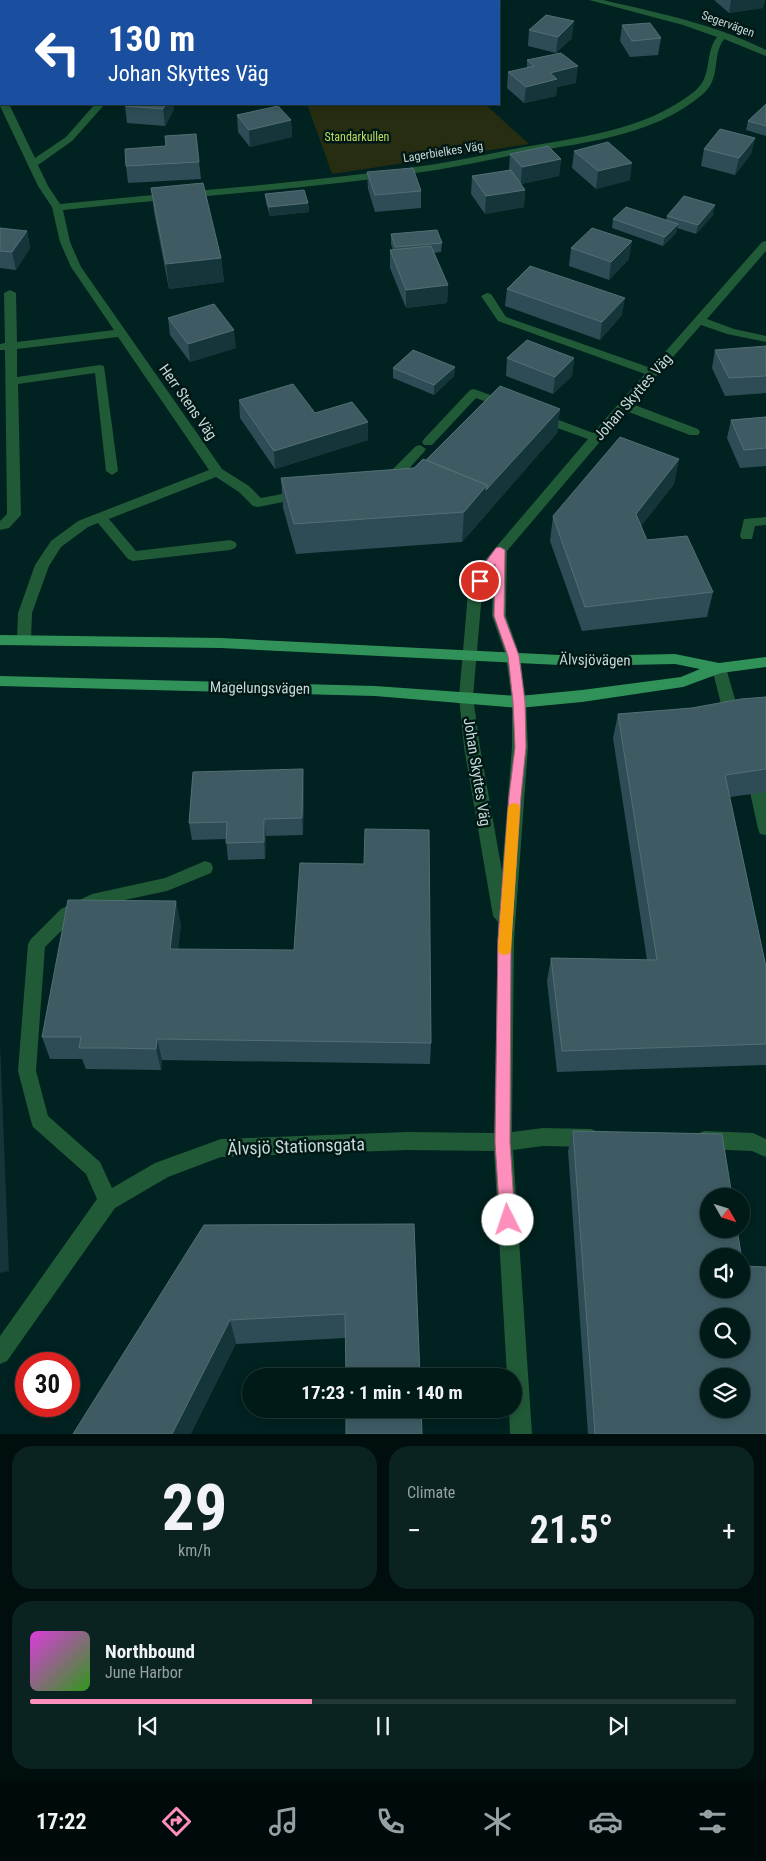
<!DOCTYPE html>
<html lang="en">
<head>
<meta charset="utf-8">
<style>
	body { margin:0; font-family:"Roboto Condensed",sans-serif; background:#0a2321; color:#f1f3f6; height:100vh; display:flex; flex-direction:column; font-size:19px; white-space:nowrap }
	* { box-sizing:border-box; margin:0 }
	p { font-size:16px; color:#95a1a2 }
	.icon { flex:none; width:28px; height:28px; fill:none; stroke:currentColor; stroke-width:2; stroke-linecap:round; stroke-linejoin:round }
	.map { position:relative; height:1434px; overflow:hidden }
	.sheet { display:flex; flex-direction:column; gap:12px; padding:12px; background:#000e0d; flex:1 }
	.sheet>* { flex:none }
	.banner { position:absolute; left:0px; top:0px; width:500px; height:105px; box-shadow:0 2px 8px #0003,0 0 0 1px #223837; background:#1a4fa0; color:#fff; overflow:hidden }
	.needle { width:32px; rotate:129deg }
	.buttons { position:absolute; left:700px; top:1188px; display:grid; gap:10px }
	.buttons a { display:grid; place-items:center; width:50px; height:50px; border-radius:50%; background:#001a18; box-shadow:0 2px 8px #0003,0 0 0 1px #223837; font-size:25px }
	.speed { position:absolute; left:15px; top:1352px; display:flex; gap:10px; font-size:25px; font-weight:700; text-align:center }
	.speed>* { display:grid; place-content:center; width:65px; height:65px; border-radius:50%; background:#001a18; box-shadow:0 2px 8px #0003,0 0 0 1px #223837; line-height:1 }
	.speed .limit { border:8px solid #d22; background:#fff; color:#111 }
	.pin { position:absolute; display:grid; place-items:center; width:42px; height:42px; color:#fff; margin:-21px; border:2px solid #fff; border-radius:50%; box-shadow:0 1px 5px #0007 }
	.me { position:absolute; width:55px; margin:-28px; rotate:356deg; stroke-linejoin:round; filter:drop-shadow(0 0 4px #0008) }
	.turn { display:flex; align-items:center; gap:18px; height:105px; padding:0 25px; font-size:22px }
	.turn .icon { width:65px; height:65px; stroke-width:2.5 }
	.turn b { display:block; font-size:35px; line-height:42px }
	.big { font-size:38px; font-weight:700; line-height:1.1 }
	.sheet .widget { flex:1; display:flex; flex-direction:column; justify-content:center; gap:8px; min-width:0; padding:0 18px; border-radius:20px; background:#0a2321 }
	.sheet .dial { align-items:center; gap:0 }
	.dial b { font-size:65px; line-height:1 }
	.song { display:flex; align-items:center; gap:15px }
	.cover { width:60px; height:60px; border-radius:8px; background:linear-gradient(135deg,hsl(300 70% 55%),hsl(110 70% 35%)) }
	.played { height:5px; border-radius:2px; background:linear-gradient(90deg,#fe8ebb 40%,#223837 40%) }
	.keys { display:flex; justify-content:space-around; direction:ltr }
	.heat { display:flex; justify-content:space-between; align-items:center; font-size:28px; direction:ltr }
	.sheet .tiles { flex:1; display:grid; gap:12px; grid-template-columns:1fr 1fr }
	.widget:last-child { grid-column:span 2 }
	.trip { position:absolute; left:242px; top:1368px; width:280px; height:50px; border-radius:25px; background:#001a18; box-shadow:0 2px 8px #0003,0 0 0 1px #223837; font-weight:700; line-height:50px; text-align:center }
	.tab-bar { display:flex; height:80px; justify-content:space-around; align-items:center; background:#000a0a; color:#95a1a2 }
	.tab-bar .icon { width:35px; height:35px }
	.tab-bar .active { color:#fe8ebb }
	.tab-bar b { font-size:22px; color:#f1f3f6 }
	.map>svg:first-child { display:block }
	.green { fill:#272d10 }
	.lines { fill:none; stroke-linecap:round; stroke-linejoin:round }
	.minor { fill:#215a37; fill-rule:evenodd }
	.major { fill:#319259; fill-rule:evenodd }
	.wall { fill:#2d4c55 }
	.shaded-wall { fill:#14353a }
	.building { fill:#3e5b63; stroke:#536f75; fill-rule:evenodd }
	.route { fill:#fe8ebb; stroke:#a55c7a }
	.slow { fill:#f59e0b }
	.labels { text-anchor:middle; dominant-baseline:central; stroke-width:5; stroke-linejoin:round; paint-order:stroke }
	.far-street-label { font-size:12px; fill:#c6d9d6; stroke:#001816 }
	.far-park-label { font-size:12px; fill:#c1dd5d; stroke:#001816 }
	.street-label { font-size:15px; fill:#c6d9d6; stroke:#001816 }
	.near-street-label { font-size:18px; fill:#c6d9d6; stroke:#001816 }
</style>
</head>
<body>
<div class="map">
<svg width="766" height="1434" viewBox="0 0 766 1434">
	<rect width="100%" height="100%" fill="#002220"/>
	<path class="green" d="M307,104H485L529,144L332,174Z"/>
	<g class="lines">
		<path class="minor" d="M589,0H603C658,13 715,24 766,50V56L724,39C711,57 722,77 703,94C652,138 577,143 514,155C488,160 462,166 436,170C313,189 186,197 63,210L70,242L81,267L222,469L249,486L261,498L303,490L309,494L303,498L258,507L253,506L239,492L216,477L109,519L136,551L230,540L235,542L237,545L235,548L230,550L133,561L128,559L98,523L88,527L61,547L49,566L32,613L31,640L29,644L24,645L19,644L17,640L18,613L35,565L51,541L78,521L209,470L118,337L17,349V377L100,365L104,366L118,471L112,475L106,471L95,373L18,384L21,515L9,528L0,530V521L7,514L5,350H0V344L5,343L4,293L10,290L16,293L17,342L114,330L71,267L60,242L52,207L38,186L0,106L1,102V104H9L35,158L66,137L95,104H105L72,141L38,165L48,186L60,204C184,191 312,183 436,164C462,160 488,154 514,149C576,137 644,132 695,91C713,76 704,54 717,37L683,25Z
			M0,2L1,3V8H0Z
			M766,241V251L707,319L734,329L766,336V342L727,334L701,325L632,404L698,429L700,432L698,435H690L626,411L507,551L506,616L520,656L526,702L528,747L514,940L512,1132L543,1128L591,1129L598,1132L600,1138L598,1144L591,1147L543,1146L513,1150L532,1434H510L509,1409H514V1376H507L494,1151L407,1150L221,1157L168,1177L115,1208L7,1361L0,1364V1336L97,1199L86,1174L33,1127L31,1121L18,1071L28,944L31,939L61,909L92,894L165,878L205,861L211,863L213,868L211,873L167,891L101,905L73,919L45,947L36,1071L48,1116L100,1162L112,1188L155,1163L221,1139L407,1132L494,1133L498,922L493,916L464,747L459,697L468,593L480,566L588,439L535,420L533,417L535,414H543L593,433L645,374L498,321L481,296L487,293L491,294L506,317L651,368L762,242ZM493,568L492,616L506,656L512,702V747L502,871L480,747L473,697L482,593Z
			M474,389L509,402L511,405L505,409L476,398L432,445H424L422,442L424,439L470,390Z
			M420,445L426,449L424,452C413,463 398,487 379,482L378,479L379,476L388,474L416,446Z
			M766,517V525L755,526L752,539H742L740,536L744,519Z
			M719,663L724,664L726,668L741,720L738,724L733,726L728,724L725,720L712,668L714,664Z
			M758,786L764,788L766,793V835L760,834L758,829L750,792L752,788Z
			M704,1131L753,1133L766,1139V1157L752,1151L704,1149L697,1146L695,1140L697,1134Z"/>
		<path class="major" d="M0,635L221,638L580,656L675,654L719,663L766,657V667L721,673L683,687L582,702L519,708L375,696L0,686V676L375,686L519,696L582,690L681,677L700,669L675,664L580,666L221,648L0,645Z"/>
	</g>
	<path class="wall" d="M173,0H215V1H173Z
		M714,0H765L763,8L729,13Z
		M622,25L661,38L658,55L630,57L620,41Z
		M529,30L572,38L556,53L528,46Z
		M527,60L576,83L557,87L556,96L524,103L507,88L508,72L527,68Z
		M766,104V136L746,130L748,121Z
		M125,106L174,109L165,126L127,123Z
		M237,115L291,120L292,137L250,147L238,132Z
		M196,134L201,179L128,183L126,166L166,146Z
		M755,138L751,154L735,175L701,166L704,149Z
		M574,151L630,180L596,189L572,168Z
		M510,154L561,159L559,176L521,184L525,190L524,207L485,214L471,194L472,176L509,170Z
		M367,172L421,191V208L375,212L368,189Z
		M151,188L221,258L224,282L169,289L154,212Z
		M265,194L308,203L309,212L270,216L266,203Z
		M713,215L696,234L677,228L676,233L663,246L612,228L613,219L666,220L667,216Z
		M0,228L27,231L30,248L16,270L0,268Z
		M391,234L442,243L441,252L434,253L448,285L447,303L406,308L390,268V250H393L391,244Z
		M571,248L629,259L609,280L569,266Z
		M507,289L622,315L600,340L505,306Z
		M168,318L236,348L190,362L170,335Z
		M766,346V393L725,396L712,368L715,350Z
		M507,358H574L572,376L553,394L506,376Z
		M455,367L454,376L434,395L393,378V368Z
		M239,400L315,413L368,440L275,469L240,418Z
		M560,409L557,433L462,542L296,554L283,508L281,478L414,468L426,460Z
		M766,417V466L740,468L727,438L731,420Z
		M679,459L674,484L641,526L647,540L713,592L707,617L582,631L550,541L553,516Z
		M766,697V792L730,797L766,967V1065L557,1072L547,981L551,958L647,960L613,738L618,714L692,708Z
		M304,787L303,835L266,836L265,859L228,860L226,839L192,840L189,823Z
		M181,924L178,949L431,1043L430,1064L162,1060L161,1070L86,1069L82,1059H50L42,1037Z
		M573,1131L743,1266L766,1434H588L568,1151Z
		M414,1224L345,1338L236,1344L204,1225Z"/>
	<path class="shaded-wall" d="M192,0H215V1H193Z
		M731,0H765L763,8L729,13Z
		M574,21L572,38L556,53L558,37Z
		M578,66L576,83L557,87L556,96L524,103L526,87L550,73Z
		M166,104H173L174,109L165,126L163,109Z
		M291,120L292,137L250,147L249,130Z
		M755,138L751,154L735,175L739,158Z
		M561,159L559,176L521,184L522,167Z
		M632,163L630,180L596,189L598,171Z
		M525,190L524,207L485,214L486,196Z
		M308,203L309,212L270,216L269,207Z
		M715,205L713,215L696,234L698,225Z
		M678,224L676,233L663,246L665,237Z
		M27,231L30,248L16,270L12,252Z
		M632,241L629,259L609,280L611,262Z
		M221,258L224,282L169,289L166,264Z
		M448,285L447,303L406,308V290Z
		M625,298L622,315L600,340L602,322Z
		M234,330L236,348L190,362L188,344Z
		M574,358L572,376L553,394L555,377Z
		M455,367L454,376L434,395V385Z
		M560,409L557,433L462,542L464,512L487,485Z
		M368,422V440L275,469L274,451Z
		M679,459L674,484L631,539L636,514Z
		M303,769L304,787L303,835L302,818Z
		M264,819L266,836L265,859L264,842Z
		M176,901L181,924L175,971L170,949Z
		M157,1039L162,1060L161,1070L156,1049Z
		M0,1042L9,1271L0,1273Z
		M230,1320L236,1344L191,1434H172Z"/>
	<path class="building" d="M29,0H61L62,1H19Z
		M122,0H136L140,1H119Z
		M546,15L574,21L558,37L529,30Z
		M650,23L661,38L632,41L622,25Z
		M561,53L578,66L550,73L557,79L526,87L508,72L534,66L527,60Z
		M126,104H166L163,109L125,106Z
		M766,104V126L748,121Z
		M278,106L291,120L249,130L237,115Z
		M720,129L755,138L739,158L704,149Z
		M196,134L199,162L126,166L125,149L166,146L165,136Z
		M608,142L632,163L598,171L574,151Z
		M548,146L561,159L522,167L510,154Z
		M413,168L421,191L375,195L367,172Z
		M511,170L525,190L486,196L472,176Z
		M203,183L221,258L166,264L151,188Z
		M304,190L308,203L269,207L265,194Z
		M684,196L715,205L698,225L667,216Z
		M626,207L678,224L665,237L613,219Z
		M0,228L27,231L12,252L0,251Z
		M592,228L632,241L611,262L571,248Z
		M437,230L442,243L395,247L391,234Z
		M431,246L448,285L406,290L390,250Z
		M530,266L625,298L602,322L507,289Z
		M214,304L234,330L188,344L168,318Z
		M527,340L574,358L555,377L507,358Z
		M766,346V376L729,378L715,350Z
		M413,350L455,367L434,385L393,368Z
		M293,384L315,413L352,402L368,422L274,451L239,400Z
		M500,386L560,409L486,490L487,485L426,460Z
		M766,417V448L744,450L731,420Z
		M620,437L679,459L636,514L647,540L687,536L713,592L585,607L553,516Z
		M423,459L487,485L464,512L294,524L281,478L414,468Z
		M766,697V769L725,775L766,967V1044L562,1051L551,958L657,960L618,714L692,708L741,699Z
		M303,769L302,818L264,819V842L226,843L227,822L189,823L193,772Z
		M365,829L429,830L431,1043L157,1039L156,1049L115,1048H79L81,1037H42L68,900L176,901L170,949L294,950L300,863L364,864Z
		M573,1131L722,1134L732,1196H709V1229H737L743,1266L766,1267V1434H595ZM709,1256H741V1289H709ZM709,1316H741V1349H709ZM709,1376H741V1409H709Z
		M414,1224L420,1376H346L345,1314L230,1320L172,1434H73L204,1225Z
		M346,1409H421L422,1434H346Z"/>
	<path class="route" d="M500,547L505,550L504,616L519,656L525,702L526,747L521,796L511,940L510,1142L515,1220L513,1225L508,1227L502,1225L500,1220L495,1142L498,940L509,796L515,747L513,702L508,656L494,616L495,564L484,584H477L475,581L482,567L496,548Z"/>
	<path class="slow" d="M514,803L518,804L520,808L511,950L509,954L505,955L500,954L498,950L508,808L510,804Z"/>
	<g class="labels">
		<g class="far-street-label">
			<text transform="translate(728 24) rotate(20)">Segervägen</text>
			<text transform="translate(443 152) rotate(-9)">Lagerbielkes Väg</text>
		</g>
		<g class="far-park-label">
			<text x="357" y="137">Standarkullen</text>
		</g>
		<g class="street-label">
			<text transform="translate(633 397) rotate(-49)">Johan Skyttes Väg</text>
			<text transform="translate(188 402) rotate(55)">Herr Stens Väg</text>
			<text transform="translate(595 660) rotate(1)">Älvsjövägen</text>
			<text transform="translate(260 688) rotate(1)">Magelungsvägen</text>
			<text transform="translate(477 772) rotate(81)">Johan Skyttes Väg</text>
		</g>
		<g class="near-street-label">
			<text transform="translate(296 1146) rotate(-2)">Älvsjö Stationsgata</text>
		</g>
	</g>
</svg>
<div class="buttons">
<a><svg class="needle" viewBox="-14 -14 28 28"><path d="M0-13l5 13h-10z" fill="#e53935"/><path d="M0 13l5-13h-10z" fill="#95a1a2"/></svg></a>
<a><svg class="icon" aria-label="sound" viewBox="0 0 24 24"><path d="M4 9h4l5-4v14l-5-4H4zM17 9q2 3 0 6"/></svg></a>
<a><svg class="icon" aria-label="search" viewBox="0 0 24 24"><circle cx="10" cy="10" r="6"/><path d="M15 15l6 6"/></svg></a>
<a><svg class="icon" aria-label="layers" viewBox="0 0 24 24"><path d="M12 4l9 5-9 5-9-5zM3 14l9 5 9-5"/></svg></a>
</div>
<div class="speed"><div class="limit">30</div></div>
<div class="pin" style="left:480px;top:581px;background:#d93025"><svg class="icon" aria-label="arrive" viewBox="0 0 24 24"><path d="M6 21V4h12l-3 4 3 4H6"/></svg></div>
<svg class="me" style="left:508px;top:1220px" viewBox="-20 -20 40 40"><circle r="19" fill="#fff"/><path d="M0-13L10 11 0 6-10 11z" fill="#fe8ebb"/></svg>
<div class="trip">17:23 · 1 min · 140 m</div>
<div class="banner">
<div class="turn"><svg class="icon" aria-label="left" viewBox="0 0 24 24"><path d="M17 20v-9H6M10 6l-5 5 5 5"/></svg><div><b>130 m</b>Johan Skyttes Väg</div></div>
</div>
</div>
<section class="sheet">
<div class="tiles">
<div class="widget dial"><b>29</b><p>km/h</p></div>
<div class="widget"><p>Climate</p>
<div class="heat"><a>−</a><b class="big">21.5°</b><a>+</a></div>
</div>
<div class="widget">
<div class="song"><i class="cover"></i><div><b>Northbound</b><p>June Harbor</p></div></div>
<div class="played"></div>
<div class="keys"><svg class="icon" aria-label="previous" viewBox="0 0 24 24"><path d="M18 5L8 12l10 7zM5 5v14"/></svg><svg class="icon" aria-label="pause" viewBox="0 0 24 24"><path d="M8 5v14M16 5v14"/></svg><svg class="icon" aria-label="next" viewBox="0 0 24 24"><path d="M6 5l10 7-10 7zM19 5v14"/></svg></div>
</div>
</div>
</section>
<nav class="tab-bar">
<b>17:22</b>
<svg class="icon active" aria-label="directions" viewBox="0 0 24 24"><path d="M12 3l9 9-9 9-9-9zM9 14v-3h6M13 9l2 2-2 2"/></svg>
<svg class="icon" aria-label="music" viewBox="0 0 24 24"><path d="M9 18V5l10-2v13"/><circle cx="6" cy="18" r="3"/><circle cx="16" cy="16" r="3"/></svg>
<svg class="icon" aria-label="phone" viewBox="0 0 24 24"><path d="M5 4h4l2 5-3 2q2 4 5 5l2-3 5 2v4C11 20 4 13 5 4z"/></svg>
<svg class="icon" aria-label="climate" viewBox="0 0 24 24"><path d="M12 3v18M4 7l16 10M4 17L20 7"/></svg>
<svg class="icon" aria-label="car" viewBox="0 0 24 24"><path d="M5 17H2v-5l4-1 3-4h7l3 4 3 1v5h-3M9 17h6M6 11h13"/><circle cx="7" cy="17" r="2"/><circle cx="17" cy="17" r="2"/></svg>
<svg class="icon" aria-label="filters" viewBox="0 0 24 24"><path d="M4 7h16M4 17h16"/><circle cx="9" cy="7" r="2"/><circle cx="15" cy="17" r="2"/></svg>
</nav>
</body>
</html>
